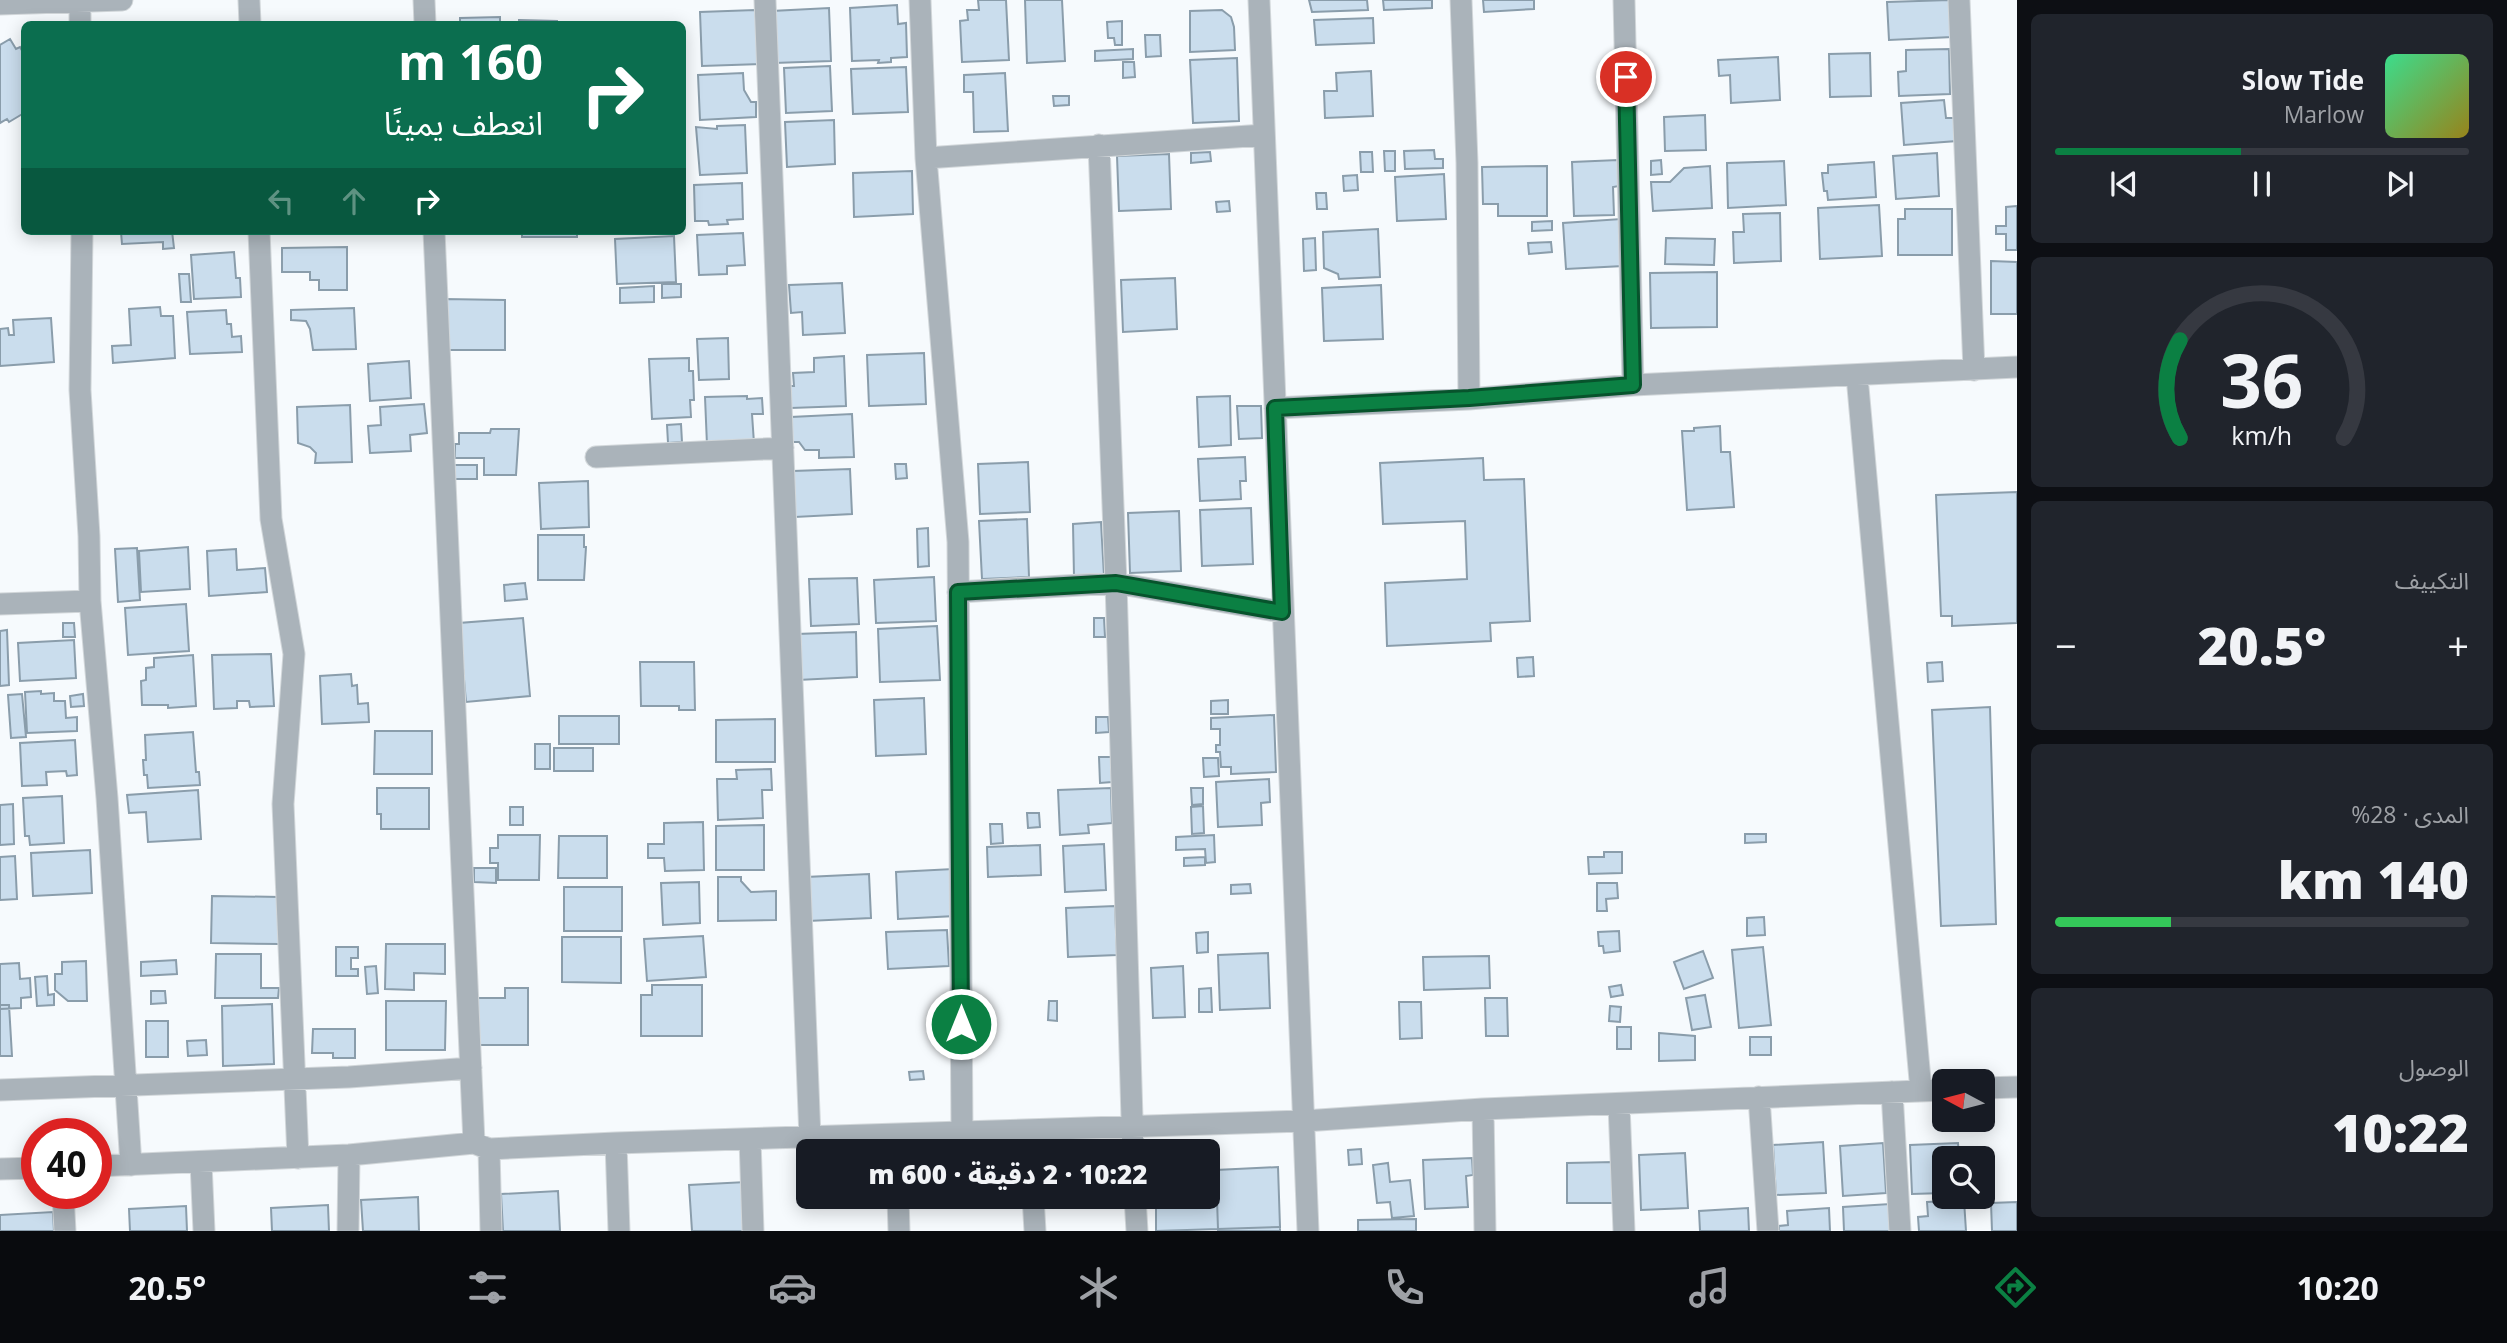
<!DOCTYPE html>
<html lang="ar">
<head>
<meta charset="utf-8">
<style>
	body { margin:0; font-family:"Open Sans","Noto Sans Arabic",sans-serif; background:#20242c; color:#f1f3f6; direction:rtl; height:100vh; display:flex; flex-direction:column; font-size:26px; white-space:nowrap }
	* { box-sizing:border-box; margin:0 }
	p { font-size:23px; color:#9ea1a6 }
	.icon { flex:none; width:38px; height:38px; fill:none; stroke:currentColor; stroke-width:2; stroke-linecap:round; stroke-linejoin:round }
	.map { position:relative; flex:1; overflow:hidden; direction:ltr }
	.drawer { display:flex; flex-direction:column; gap:14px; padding:14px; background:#0d0f14; width:490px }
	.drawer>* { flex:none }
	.banner { position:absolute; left:21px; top:21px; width:665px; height:214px; border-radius:10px; box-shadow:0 4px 18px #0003; direction:rtl; background:#0b6e4f; color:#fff; overflow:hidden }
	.needle { width:46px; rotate:277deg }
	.fabs { position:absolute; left:1932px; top:1069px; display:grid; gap:14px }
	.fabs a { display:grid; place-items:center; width:63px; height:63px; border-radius:10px; background:#171b24; box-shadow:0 4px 18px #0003; font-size:35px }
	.speed { position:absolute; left:21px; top:1118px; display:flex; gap:14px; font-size:35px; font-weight:700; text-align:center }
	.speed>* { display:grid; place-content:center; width:91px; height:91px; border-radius:50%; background:#171b24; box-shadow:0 4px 18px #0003; line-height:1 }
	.speed .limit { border:10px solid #d22; background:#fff; color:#111 }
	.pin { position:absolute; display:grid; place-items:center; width:60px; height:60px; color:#fff; margin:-30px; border:4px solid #fff; border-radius:50%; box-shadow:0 2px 7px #0007 }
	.me { position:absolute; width:77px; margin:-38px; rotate:0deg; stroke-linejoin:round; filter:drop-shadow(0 0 5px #0008) }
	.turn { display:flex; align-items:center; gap:24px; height:147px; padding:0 28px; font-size:32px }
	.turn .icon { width:91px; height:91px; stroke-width:2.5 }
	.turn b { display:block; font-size:49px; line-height:60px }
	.lanes { display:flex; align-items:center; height:66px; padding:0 28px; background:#0003; justify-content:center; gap:35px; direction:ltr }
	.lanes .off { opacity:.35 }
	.big { font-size:52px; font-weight:800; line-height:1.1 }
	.drawer .widget { flex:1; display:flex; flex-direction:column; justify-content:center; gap:10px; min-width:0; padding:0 24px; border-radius:10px; background:#20242c }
	.drawer .dial { align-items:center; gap:0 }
	.dial svg { height:182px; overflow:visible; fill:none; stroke:#363941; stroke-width:7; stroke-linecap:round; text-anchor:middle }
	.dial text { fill:#f1f3f6; stroke:none }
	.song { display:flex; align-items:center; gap:21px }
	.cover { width:84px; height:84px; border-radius:10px; background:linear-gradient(135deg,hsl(150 70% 55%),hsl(50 70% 35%)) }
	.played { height:7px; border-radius:4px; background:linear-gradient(90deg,#0b8043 45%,#363941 45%) }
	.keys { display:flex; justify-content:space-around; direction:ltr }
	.heat { display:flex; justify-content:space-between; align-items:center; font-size:38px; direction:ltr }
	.charge { height:10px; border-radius:5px; background:linear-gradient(90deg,#34c759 28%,#363941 0) }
	.trip { position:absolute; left:796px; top:1139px; width:424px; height:70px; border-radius:10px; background:#171b24; box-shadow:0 4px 18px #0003; font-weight:800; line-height:70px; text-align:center; direction:rtl }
	.tabs { display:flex; height:112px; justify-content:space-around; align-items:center; background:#090b0e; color:#9ea1a6 }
	.tabs .icon { width:49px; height:49px }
	.tabs .selected { color:#0b8043 }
	.tabs b { font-size:32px; color:#f1f3f6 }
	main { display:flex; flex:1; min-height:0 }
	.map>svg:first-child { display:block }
	.building { fill:#cadded; stroke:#8a9dab; stroke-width:2 }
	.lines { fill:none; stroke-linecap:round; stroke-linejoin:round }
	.minor-casing { stroke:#d2d7da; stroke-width:23 }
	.minor { stroke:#aab3ba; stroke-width:21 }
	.route-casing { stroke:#07532c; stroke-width:18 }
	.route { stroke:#0b8043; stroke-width:12 }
</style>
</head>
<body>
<main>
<section class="drawer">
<div class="widget">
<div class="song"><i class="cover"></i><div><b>Slow Tide</b><p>Marlow</p></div></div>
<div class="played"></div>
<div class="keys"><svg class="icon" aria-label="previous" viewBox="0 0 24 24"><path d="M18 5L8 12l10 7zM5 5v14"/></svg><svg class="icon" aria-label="pause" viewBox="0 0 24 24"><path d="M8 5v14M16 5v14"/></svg><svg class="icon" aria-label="next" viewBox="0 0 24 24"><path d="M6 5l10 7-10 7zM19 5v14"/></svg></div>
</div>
<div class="widget dial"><svg viewBox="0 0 100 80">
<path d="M14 69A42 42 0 1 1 86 69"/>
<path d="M14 69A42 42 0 0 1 14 26" stroke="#0b8043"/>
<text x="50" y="56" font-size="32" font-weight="700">36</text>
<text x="50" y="72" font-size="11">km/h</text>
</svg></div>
<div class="widget"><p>التكييف</p>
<div class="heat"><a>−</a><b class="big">20.5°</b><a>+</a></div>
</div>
<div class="widget"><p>المدى · 28%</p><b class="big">140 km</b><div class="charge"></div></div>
<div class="widget"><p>الوصول</p><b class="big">10:22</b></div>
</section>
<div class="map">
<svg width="2017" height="1231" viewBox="0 0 2017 1231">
	<rect width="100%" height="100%" fill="#f6fafd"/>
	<path class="building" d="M978,0H1006L1009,60L962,62L960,21L968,20L967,10H979Z
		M1025,0H1062L1065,61L1027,63Z
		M1309,0H1367L1368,10L1312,12Z
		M1383,0H1432V8L1384,10Z
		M1483,0H1534V9L1484,12Z
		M1950,0L1952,37L1889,40L1887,2Z
		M897,5L898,24L906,23L907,57L891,58V62L878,63L879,60L852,61L850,8Z
		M829,8L831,61L774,63L772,11Z
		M755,10L761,64L702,66L700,12Z
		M1222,10L1231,17L1234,27L1235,50L1190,52V11Z
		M500,17V24H460V18Z
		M1373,18L1374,43L1316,45L1314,20Z
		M519,20L557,21V24H519Z
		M1122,21V45H1115L1114,38H1108L1107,22Z
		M1145,35H1160L1161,56L1146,57Z
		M10,39L16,49L20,47L24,54V113L9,122L7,119L0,123V45Z
		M1133,49V59L1095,61V51Z
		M1949,49L1950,94L1899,96L1898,72L1906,71V50Z
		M1870,53L1871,96L1830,97L1829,54Z
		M1778,57L1780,100L1731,103L1730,75L1719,76L1718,60Z
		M1237,58L1239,121L1193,123L1190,60Z
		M1123,62H1134L1135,77L1123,78Z
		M830,66L832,111L786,113L784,68Z
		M906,67L908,112L853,114L851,69Z
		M1371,71L1373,116L1325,118L1324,91H1337L1336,73Z
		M743,73L744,90L751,102H756V117L700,120L698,75Z
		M1005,73L1008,131L974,132L973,92H964V75Z
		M1053,96H1069V105L1054,106Z
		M1944,100L1946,118H1956L1957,141L1904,145L1901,103Z
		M1705,115L1706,150L1665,151L1664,117Z
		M834,120L835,164L787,167L785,122Z
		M745,125L747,173L700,175L696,127L717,129V126Z
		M1434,150L1435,159H1443V168L1405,169L1404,151Z
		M1384,151H1395V171H1385Z
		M1210,152L1211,161L1191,163V153Z
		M1360,152H1372L1373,172H1361Z
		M1937,153L1939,196L1896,199L1893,156Z
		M1169,154L1171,209L1119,211L1117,156Z
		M1618,160L1619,186L1613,187L1614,215L1574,216L1572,162Z
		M1661,160L1662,174L1651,175V161Z
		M1784,161L1786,205L1728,208L1727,163Z
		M1874,162L1876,197L1828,200L1827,191H1824L1822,173H1828V165Z
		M1547,166V216H1498V204H1483L1482,167Z
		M1710,166L1712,208L1653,211L1651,182H1670L1684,168Z
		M912,171L913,214L854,217L853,173Z
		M1444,174L1446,219L1397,221L1395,177Z
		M1357,175L1358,190L1344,191L1343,176Z
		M742,183L743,219L727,220L728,224L709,225L708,221H695L694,185Z
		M1316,193H1326L1327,209H1317Z
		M1229,201L1230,211L1217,212L1216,202Z
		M1879,205L1882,256L1820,259L1818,208Z
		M2017,206V250H2006V234H1996V226H2006V207Z
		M1905,209H1952V255H1898V219H1905Z
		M1780,213L1781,261L1734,263L1733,232H1744L1743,214Z
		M1621,219L1623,266L1566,269L1563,223Z
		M1552,221V230L1532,231V222Z
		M1378,229L1380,277L1339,279L1338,274L1324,268L1323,232Z
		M115,231H172L174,248L163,249V242L122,244L121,232Z
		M522,231H577V237H522Z
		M743,233L745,265L727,266V274L699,275L697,235Z
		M674,236L676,282L617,284L615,239Z
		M1315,238L1316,270L1304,271L1303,239Z
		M1666,238L1715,239L1714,265L1665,264Z
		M1551,242L1552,252L1529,254L1528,243Z
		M347,247V290H319V280H310V272H282V248Z
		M234,252L236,278H240L241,297L194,299L191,255Z
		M1991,261L2017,262V314H1991Z
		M1717,272V327L1651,328L1650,273Z
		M179,274H189L191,302H181Z
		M1175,278L1177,329L1123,332L1121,280Z
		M842,283L845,333L803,335L802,312L791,313L789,285Z
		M662,284H681V297L662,298Z
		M1381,285L1383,339L1324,341L1322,288Z
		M654,286V302L620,303V288Z
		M444,299L505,300V350H444Z
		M160,307L161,316H173L175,358L113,363L112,346L131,345L129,309Z
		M354,308L356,349L313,350L310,329L306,321L291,320V310Z
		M226,310L227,324H231L232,337L241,336L242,352L190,354L187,312Z
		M51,318L54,362L0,366V329L8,328L9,335H14L13,320Z
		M728,338L729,379L699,380L697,339Z
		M924,353L926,404L869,406L867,355Z
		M844,356L846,406L791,408L790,386H794L793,373L814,372V358Z
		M689,358V371H693L694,400H690L691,417L652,419L649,359Z
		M409,361L411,398L370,401L368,364Z
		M747,396V399L762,398L763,414H752L754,443L707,445L705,397Z
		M1230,396L1231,445L1199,447L1197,397Z
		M424,404L427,433L410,435L411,451L370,453L368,426L381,425L380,407Z
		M350,405L352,462L315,463L316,453L310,447L298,443L297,407Z
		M1237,406H1261L1262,438L1239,439Z
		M852,414L854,457L819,458V450H805L799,442H792L791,417Z
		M681,424L682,442L668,443L667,425Z
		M1720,426L1721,452H1730L1734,507L1687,510L1682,431H1694V428Z
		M491,429H519L516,475H484V458H455V444H459V433H490Z
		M1245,457L1246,481H1240L1241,499L1200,501L1198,459Z
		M1483,458L1484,480L1524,479L1530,621L1490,623L1491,641L1387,646L1385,583L1467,579L1465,521L1383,524L1380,463Z
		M1028,462L1030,512L980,514L978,464Z
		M895,464H906L907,478L896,479Z
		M454,465H477V479H454Z
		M850,469L852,514L795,517L793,471Z
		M588,481L589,527L541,529L539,483Z
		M2017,492V623L1952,626V616H1941L1936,495Z
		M1251,508L1253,564L1202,566L1200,510Z
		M1179,511L1181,571L1130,573L1128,513Z
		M1027,519L1029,577L982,579L979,521Z
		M1101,522L1104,576L1074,577L1073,524Z
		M928,528L929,566L918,567L917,529Z
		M538,535H584V547H586L584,580H538Z
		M188,547L190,589L141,592L139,551Z
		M137,548L140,600L118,602L115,549Z
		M236,549L237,570L265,568L267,592L209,596L207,551Z
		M934,577L936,621L876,623L874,580Z
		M857,578L859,624L811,626L809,579Z
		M525,583L527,599L505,601L504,585Z
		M186,604L189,651L128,655L125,608Z
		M523,618L530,696L466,702L459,623Z
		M1094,618H1104L1105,637H1094Z
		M63,623H74L75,637H63Z
		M937,626L940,680L880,682L878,629Z
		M7,630L9,685L0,686V631Z
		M856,632L857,677L798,680L796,634Z
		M74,640L76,678L20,681L18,643Z
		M271,654L274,706L250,707L249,701H237V708L214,709L212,655Z
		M193,655L196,706L168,708V705H142L141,681L146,680V668L154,667V658Z
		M1533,657L1534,676L1518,677L1517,658Z
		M640,662H694L695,710H679V706H641Z
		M1942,662L1943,681L1928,682L1927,663Z
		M351,674L352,686L357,685L358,704L368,703L369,722L322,724L320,676Z
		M41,691V694L54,693V701H65L66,718L77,717V731L27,733L25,692Z
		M22,694L26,737L11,738L8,695Z
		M83,694L84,706L71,707L70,696Z
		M924,698L926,754L876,756L874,700Z
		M1228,700V714H1211V701Z
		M1990,707L1996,924L1941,926L1932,710Z
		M1274,715L1276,772L1231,774V767H1221L1220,752H1216V745H1220V729H1211V718Z
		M559,716H619V744H559Z
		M1096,717H1108L1109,732L1096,733Z
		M775,719V762H716V720Z
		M375,731H432V774H374Z
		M193,732L196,772H199L200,785L148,788L147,775H144L143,760H146L145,735Z
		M75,740L77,775L67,776L66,771L46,772L47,785L22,786L20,743Z
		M535,744H550V769H535Z
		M554,748H593V771H554Z
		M1099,757H1111L1112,782L1100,783Z
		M1203,758H1218L1219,776L1204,777Z
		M771,769L772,790H762L763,818L718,820L717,779H737L736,770Z
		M1269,779L1270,802L1261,803L1262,825L1218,827L1216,782Z
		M377,788H429V829H381V814H377Z
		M1111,788L1112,823L1088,825L1089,833L1060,835L1058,790Z
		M1191,788H1203V804L1192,805Z
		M198,790L201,839L148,842L146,812L129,813L127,795Z
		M62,796L64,843L30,845L29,836H25L23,798Z
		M13,804L14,844L0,845V805Z
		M1203,806L1204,833L1192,834L1191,807Z
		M510,807H523V825H510Z
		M1027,813H1039L1040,827L1028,828Z
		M703,822L704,870L665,871L664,858H648V844H664V823Z
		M990,824H1002L1003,843L991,844Z
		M764,825V870H716V826Z
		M1745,834H1766V842L1745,843Z
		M498,835H540L539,880H498V863H490V848H498Z
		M1214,835L1215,862L1206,863L1205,849L1176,850V837Z
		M559,836H607V878H558Z
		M1104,844L1106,890L1065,892L1063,846Z
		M1040,845L1041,875L988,877L987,847Z
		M90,850L92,893L33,896L31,853Z
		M1604,852H1622V873L1589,874L1588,857H1604Z
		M15,856L17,899L0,900V857Z
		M1205,857V865L1184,866V858Z
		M474,868H496V883L474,882Z
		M953,869L955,916L898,919L896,872Z
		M869,874L871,918L808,921L806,877Z
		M718,877H741V881L751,892L776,891V920L718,921Z
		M699,882L700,923L663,925L661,883Z
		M1597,883H1617L1618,898L1606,899L1607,911H1597Z
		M1250,884L1251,893L1231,894V885Z
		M564,887H622V931H564Z
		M212,896L280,897L279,944L211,943Z
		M1115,906L1117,955L1068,957L1066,908Z
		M1764,917L1765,935L1747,936V918Z
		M947,930L949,966L888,969L886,932Z
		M1619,931L1620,951L1604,953L1603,946H1599L1598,932Z
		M1208,932V952L1197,953L1196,933Z
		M703,936L706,977L647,981L644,939Z
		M562,937H621V983L562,982Z
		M386,944H445V974L414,973V990L385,989Z
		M336,947H358V958H351V969H358V976H336Z
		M1763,947L1771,1025L1739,1028L1732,950Z
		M1703,951L1713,978L1684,989L1674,962Z
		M1268,953L1270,1008L1220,1010L1218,955Z
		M216,954H261V988H279L278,998H215Z
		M1489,956L1490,988L1424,990L1423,957Z
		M176,960L177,974L141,976V962Z
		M86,961L87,1001H68L55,990V974H62V962Z
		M19,963L20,979L30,978L31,997L21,998V1008L0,1009V964Z
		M376,966L378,993L367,994L365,967Z
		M1183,966L1185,1017L1153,1018L1151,968Z
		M47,976L48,995L54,994V1005L37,1006L35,977Z
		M652,985H702V1036H641V995H652Z
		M1621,985L1623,995L1611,997L1609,987Z
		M505,988H528V1045H477V998H505Z
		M1211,988L1212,1012H1199V989Z
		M151,991H165L166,1003L151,1004Z
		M1705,995L1711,1027L1692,1030L1686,998Z
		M1485,998H1507L1508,1036H1486Z
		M386,1001H446L445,1050H386Z
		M1049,1001H1057V1021L1048,1020Z
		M1399,1002H1421L1422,1038L1400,1039Z
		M272,1004L274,1064L223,1066L222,1006Z
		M0,1005H9L12,1056H0Z
		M1610,1006L1621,1007L1620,1022L1609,1021Z
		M146,1021H168V1057H146Z
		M1617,1027H1631V1049H1617Z
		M313,1029H355V1058H333V1053H312Z
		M1659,1033L1695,1036V1060L1659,1061Z
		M1750,1037H1771V1055H1750Z
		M206,1040L207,1055L188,1056L187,1041Z
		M923,1071L924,1079L910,1080L909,1072Z
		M1823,1142L1826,1193L1776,1195L1773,1145Z
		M1883,1143L1886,1193L1843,1196L1840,1146Z
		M1958,1143L1959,1158H1944V1193L1912,1194L1910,1145Z
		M1361,1149L1362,1164L1349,1165L1348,1150Z
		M1685,1153L1688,1208L1641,1210L1639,1155Z
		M1472,1158L1473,1175L1466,1176L1468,1207L1425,1209L1423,1160Z
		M1614,1162V1203H1567V1163Z
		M1388,1163L1390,1182L1410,1180L1414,1216L1392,1218L1390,1202L1377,1203L1373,1165Z
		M1278,1167L1280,1227L1218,1229L1216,1170Z
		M1208,1170H1216L1218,1229L1156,1231V1197H1208Z
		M746,1182L749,1231H692L689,1185Z
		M558,1191L560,1231H503L501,1194Z
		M418,1197L419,1231H363L361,1200Z
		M1964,1200L1966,1231H1919L1918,1217L1928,1216L1927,1202Z
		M2017,1202V1231H1992L1991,1203Z
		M1890,1204L1892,1231H1844L1843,1207Z
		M328,1205L329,1231H272L271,1208Z
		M186,1206L187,1231H130L129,1209Z
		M1748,1208L1749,1231H1700L1699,1211Z
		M1829,1208L1830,1231H1779V1226L1788,1225L1787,1211Z
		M53,1212L54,1231H0V1215Z
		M1416,1219V1231H1358V1220Z
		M1280,1227V1231H1218V1229Z"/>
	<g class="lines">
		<defs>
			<path id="minor" d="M80,0V24
				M249,0L250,24
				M424,0L425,24
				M765,0L810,1138
				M920,0L926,158L958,542L962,1132
				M1259,0L1308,1231
				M1461,0L1467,163L1469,399
				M1624,0L1633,385
				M1959,0L1974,370
				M0,4L122,0
				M1099,145L1116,583L1133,1152
				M926,158L1264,135
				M82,231L80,390L89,536L90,601L107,798L131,1165
				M259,231L271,519L294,654L283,804L298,1158
				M434,231L474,1143
				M1857,376L1921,1091
				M1275,408L1469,399L1633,385L2017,367
				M596,457L783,448
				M958,592L1116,583L1282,612
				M0,604L90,601
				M1983,1088L2017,1087
				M0,1090L349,1077L471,1068
				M1892,1092L1900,1231
				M1759,1097L1768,1231
				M1619,1105L1624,1231
				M1483,1109L1485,1231
				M1029,1130L1031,1152
				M750,1139L753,1231
				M616,1143L619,1231
				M489,1149L491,1231
				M201,1163L204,1231
				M96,1166L349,1155L474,1143L489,1149L616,1143L1304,1121L1483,1109L1944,1090
				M0,1169L37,1168
				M63,1194L65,1231
				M898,1197L899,1231
				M1033,1197L1035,1231
				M1135,1197L1137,1231
				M348,1231L349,1155"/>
		</defs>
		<use href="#minor" class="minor-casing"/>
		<use href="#minor" class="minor"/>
	</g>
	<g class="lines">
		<defs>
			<path id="route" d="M961,1024L958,592L1116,583L1282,612L1275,408L1469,398L1633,385L1626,77"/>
		</defs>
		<use href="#route" class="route-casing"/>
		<use href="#route" class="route"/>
	</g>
</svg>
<div class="fabs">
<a><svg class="needle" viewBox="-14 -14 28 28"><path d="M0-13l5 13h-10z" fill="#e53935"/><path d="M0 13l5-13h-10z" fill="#9ea1a6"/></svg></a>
<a><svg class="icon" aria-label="search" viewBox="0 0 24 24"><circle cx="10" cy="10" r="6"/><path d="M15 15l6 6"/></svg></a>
</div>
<div class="speed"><div class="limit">40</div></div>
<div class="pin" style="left:1626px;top:77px;background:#d93025"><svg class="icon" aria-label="arrive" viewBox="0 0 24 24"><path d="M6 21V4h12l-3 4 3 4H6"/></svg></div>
<svg class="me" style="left:961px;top:1024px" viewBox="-20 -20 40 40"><circle r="17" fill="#0b8043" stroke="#fff" stroke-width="3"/><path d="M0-11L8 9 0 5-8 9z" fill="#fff"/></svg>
<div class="trip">10:22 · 2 دقيقة · 600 m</div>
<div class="banner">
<div class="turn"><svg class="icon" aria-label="right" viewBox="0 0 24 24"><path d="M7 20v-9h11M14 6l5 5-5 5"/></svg><div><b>160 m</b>انعطف يمينًا</div></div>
<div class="lanes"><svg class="icon off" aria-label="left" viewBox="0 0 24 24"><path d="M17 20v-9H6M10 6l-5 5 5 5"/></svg><svg class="icon off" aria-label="ahead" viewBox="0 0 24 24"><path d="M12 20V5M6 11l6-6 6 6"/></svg><svg class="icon" aria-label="right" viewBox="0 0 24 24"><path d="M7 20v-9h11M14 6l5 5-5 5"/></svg></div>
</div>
</div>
</main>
<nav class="tabs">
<b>10:20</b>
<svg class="icon selected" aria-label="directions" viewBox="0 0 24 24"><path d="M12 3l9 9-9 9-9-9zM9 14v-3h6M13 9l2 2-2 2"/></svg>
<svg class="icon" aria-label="music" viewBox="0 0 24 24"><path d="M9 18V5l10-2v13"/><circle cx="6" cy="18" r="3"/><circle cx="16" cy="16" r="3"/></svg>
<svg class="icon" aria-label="phone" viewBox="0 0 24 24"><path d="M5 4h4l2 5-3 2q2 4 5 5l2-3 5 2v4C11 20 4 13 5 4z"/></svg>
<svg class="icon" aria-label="climate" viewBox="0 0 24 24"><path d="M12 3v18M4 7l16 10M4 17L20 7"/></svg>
<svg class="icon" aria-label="car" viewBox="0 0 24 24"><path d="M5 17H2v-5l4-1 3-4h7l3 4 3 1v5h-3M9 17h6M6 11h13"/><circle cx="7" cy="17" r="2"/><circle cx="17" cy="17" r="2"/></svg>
<svg class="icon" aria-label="filters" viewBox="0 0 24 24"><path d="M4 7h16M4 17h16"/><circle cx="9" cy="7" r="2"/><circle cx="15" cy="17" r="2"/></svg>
<b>20.5°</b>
</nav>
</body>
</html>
